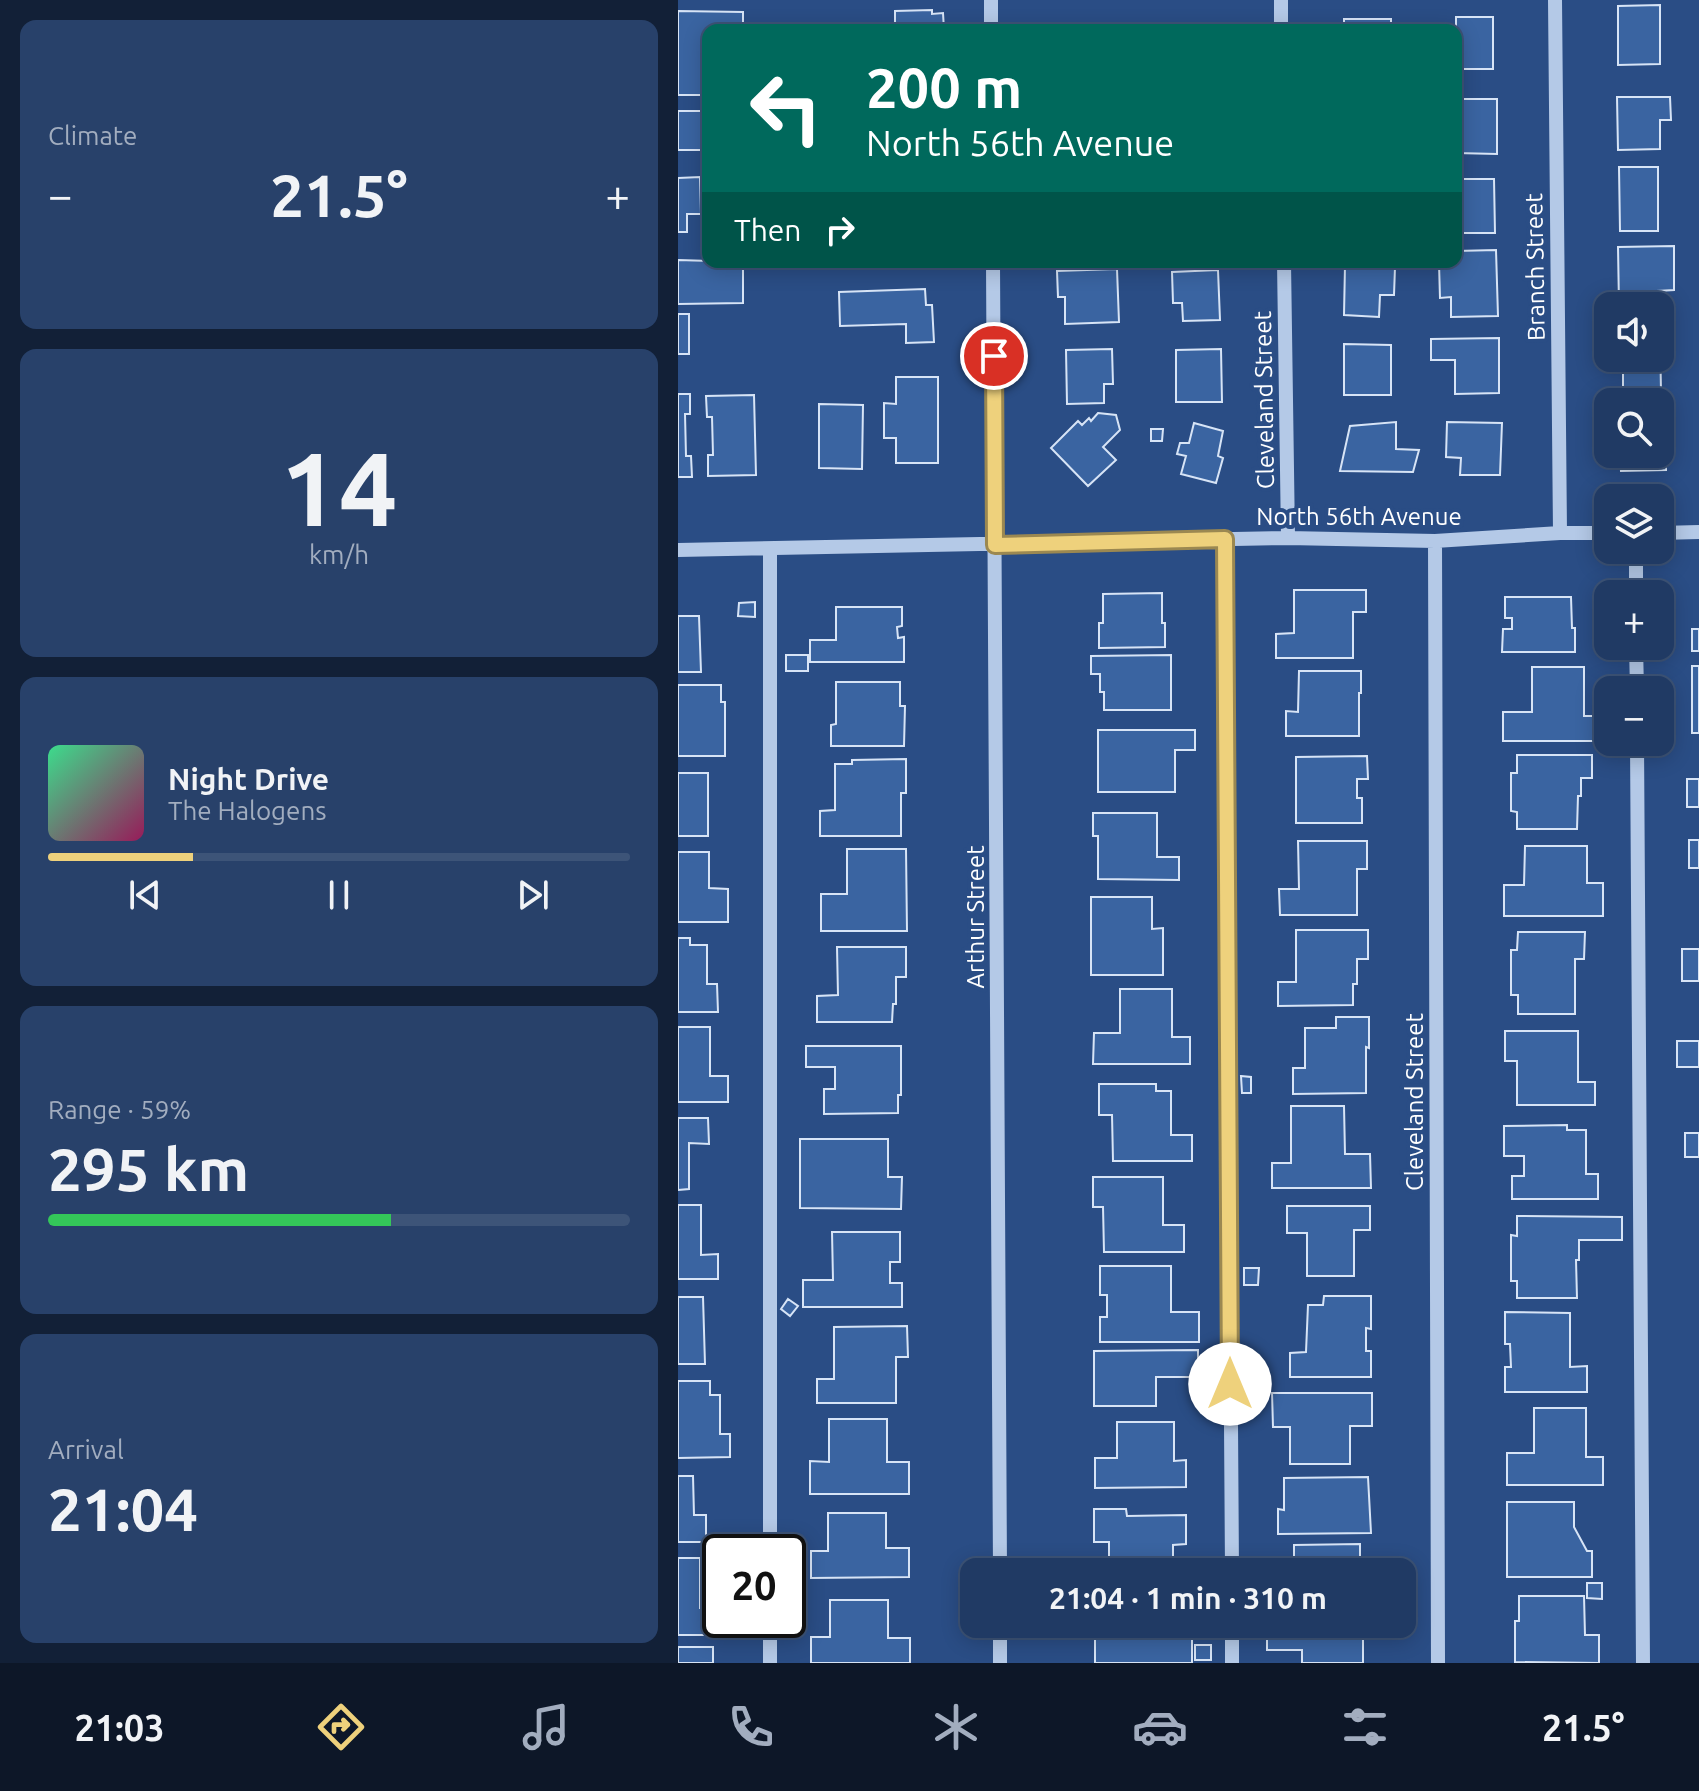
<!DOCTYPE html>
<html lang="en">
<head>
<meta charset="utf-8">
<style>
	body { margin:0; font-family:Ubuntu,sans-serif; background:#28416a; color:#f1f3f6; height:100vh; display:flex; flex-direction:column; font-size:30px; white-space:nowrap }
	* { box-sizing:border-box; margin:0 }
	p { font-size:26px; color:#a2adbf }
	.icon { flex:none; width:44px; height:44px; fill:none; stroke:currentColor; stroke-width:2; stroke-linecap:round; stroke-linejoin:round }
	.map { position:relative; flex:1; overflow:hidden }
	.sheet { display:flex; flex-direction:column; gap:20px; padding:20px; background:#122037; width:678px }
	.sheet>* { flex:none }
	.guide { position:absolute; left:24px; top:24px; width:760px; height:244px; border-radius:16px; box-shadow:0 4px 20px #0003,0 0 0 2px #3d5478; background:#00695c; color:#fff; overflow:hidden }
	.buttons { position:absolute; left:916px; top:292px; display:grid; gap:16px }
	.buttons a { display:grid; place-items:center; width:80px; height:80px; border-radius:16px; background:#203a64; box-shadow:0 4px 20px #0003,0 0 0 2px #3d5478; font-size:40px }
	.speed { position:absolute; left:24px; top:1534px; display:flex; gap:16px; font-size:40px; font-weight:700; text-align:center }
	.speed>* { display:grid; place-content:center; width:104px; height:104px; border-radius:50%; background:#203a64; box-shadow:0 4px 20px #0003,0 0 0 2px #3d5478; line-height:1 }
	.speed .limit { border:4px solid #111; border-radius:12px; background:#fff; color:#111 }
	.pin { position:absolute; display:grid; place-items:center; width:68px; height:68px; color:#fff; margin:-34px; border:4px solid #fff; border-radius:50%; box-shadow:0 2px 8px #0007 }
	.me { position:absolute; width:88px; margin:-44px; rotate:0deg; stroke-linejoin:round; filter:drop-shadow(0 0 6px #0008) }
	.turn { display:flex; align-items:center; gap:28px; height:168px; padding:0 32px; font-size:36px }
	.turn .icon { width:104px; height:104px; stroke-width:2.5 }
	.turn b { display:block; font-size:56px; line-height:68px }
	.then { display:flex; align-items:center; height:76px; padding:0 32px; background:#0003; gap:16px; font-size:30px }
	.big { font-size:60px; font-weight:600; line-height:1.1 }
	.sheet .tile { flex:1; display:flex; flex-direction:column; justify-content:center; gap:12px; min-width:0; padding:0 28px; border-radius:16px; background:#28416a }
	.sheet .dial { align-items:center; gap:0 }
	.dial b { font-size:104px; line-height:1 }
	.song { display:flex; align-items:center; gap:24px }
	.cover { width:96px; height:96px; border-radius:12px; background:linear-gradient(135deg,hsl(150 70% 55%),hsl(330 70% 35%)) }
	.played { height:8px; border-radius:4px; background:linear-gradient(90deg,#eed17c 25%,#3d5478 25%) }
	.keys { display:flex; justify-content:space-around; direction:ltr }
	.heat { display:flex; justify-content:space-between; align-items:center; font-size:44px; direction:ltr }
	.charge { height:12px; border-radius:6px; background:linear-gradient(90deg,#34c759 59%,#3d5478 0) }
	.trip { position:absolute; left:282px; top:1558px; width:456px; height:80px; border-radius:16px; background:#203a64; box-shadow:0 4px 20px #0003,0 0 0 2px #3d5478; font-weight:600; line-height:80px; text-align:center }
	.tab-bar { display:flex; height:128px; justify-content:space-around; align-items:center; background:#0d1728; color:#a2adbf }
	.tab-bar .icon { width:56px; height:56px }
	.tab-bar .selected { color:#eed17c }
	.tab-bar b { font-size:36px; color:#f1f3f6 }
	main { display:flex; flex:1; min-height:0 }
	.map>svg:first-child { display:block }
	.building { fill:#3a64a1; stroke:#d7e4f6; stroke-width:2 }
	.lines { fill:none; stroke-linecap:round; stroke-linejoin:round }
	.minor { stroke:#b4c9e7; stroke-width:14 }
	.route-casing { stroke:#9b8851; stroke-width:20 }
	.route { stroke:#eed17c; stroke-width:14 }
	.labels { text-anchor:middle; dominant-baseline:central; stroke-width:8; stroke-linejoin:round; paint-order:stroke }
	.street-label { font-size:24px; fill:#fff; stroke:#2a4d85 }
</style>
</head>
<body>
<main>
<section class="sheet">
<div class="tile"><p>Climate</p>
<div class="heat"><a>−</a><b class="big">21.5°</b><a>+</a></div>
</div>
<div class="tile dial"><b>14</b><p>km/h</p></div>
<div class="tile">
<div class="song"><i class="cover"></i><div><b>Night Drive</b><p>The Halogens</p></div></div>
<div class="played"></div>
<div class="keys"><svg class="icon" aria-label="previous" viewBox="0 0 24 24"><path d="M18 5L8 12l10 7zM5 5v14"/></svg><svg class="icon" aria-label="pause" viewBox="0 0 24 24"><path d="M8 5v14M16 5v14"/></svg><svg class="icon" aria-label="next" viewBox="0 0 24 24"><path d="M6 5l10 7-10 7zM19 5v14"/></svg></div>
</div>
<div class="tile"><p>Range · 59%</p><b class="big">295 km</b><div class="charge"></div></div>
<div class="tile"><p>Arrival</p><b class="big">21:04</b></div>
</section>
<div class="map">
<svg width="1021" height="1663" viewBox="0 0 1021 1663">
	<rect width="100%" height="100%" fill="#2a4d85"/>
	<path class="building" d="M982,5V64L940,65V6Z
		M254,10V14L265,13L266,30H217V11Z
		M0,11L65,12V30H30V95H0Z
		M778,17H815V69H781L782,45H778Z
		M666,19H713V30H666Z
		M502,24H532V30H502Z
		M416,26V30H389V27Z
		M939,97H992L993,120H982V149L940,150Z
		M778,99H819V154L778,153Z
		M0,111H30V150H0Z
		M941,167H980V231H942Z
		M22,177L23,214H9V232H0V178Z
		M778,179H816L817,233H778Z
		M996,246V290L979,291V306H941L940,247Z
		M818,250L820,316L773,317V297L762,298L761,263H778V251Z
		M0,260L65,262V303L0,304Z
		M667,265L717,267L716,295H702L701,317L666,315Z
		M439,269L441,322L387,324V297H380L379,271Z
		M540,270L542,320L505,321L504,303H495L494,272Z
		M247,289L248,305H254L256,342L228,343V324L162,326L161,292Z
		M0,314H11V354H0Z
		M982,336L983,392H945V358H982Z
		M821,338V393L777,394V360H753V339Z
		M666,344L713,345V395H666Z
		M434,349L435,384H426V403L389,404L388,350Z
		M543,349L544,402H498V350Z
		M218,377H260V463H218V438H206V403L218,404Z
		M0,394H12V414H7L8,456H13L14,477H0Z
		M76,395L78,475L30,476V455H35L34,417H29L28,396Z
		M141,404L185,405L184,469L141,468Z
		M982,410H986L988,470L943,471L942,454H982Z
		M420,413L438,415L442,430L425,447L438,460L410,486L373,448L400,421L404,425L411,418L413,421Z
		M718,422V449L741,450L735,472L662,471L672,426Z
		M769,422L824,423L822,475H782L783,458L768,457Z
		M516,423L545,431L540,456L545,458L538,483L503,474L508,456L499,454L502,443H511Z
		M473,429H485L484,441H473Z
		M616,590H688V612H675V658H598V634L616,633Z
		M484,593V623H487V647L421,648V623H425V594Z
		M827,597H893L894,628H897V652H824L825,629H834V618H827Z
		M77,602V617L60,616L61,603Z
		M158,607H224V626L219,627L220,638L226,637V662H132V640H158Z
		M0,616H21L23,672H0Z
		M1014,629H1021V651H1014Z
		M108,655H130V671H108Z
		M493,655V710H426V692H422V674H413V656Z
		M1014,666H1021V733H1014Z
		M854,667H906V716H923V741H825V712H854Z
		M621,671H683V693H681V736H608V711L620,712Z
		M158,682H222V706H227L226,746H153V725L158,724Z
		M0,685H43V702H47V756H0Z
		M420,730H517V750H497V792H420Z
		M839,755H914V778H903V796H900L899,829H839V812L833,811V773H839Z
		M689,756L690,779H679V798H684V823H618V757Z
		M228,759V793H223V836H142V811L157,810V764H174V760Z
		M0,773H30V836H0Z
		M1009,779H1021V807H1009Z
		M415,813H479V857H501V880L420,879V836H415Z
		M1011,840H1021V868H1011Z
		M620,841H689V869H679V915H602L601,889H621Z
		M847,846H909V883H925V916H826V885H846Z
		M169,849H228L229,931H143V894H169Z
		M0,852H31V888L50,889V922H0Z
		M413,897H474V929L485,928V975H413Z
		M618,930H690V959H679V984H675V1005L600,1006V982H618Z
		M840,932H907L906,959H897V1014H840V995H833V950H839Z
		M0,938H12V945H29V984H39L40,1012H0Z
		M159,947H228V977H218V1004H215L214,1022H139V996L160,995Z
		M1004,949H1021V981H1004Z
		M442,989H494V1037H512V1064H415L416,1033H442Z
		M658,1017H691V1048L688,1047V1093L615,1094V1068H627V1028H658Z
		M0,1027H32V1076H50V1102H0Z
		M827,1031H900V1082H917V1105H839V1061H827Z
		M999,1041H1021V1067H999Z
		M128,1046H223V1095H220V1113L146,1114V1089H157V1067H128Z
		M563,1076L573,1077V1093H564Z
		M421,1084H478V1091H493V1135H514V1161H435L434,1115H421Z
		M613,1106H666L667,1154H692L693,1188H594V1163H613Z
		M0,1118H30L31,1144L11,1143V1189L0,1190Z
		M889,1125V1130H908V1174H920V1199H834V1176H846V1156H826V1126Z
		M1007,1133H1021V1157H1007Z
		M122,1139H210V1177H224L223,1209L122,1208Z
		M415,1177H485V1225H506V1252H426L425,1207H415Z
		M0,1205H23V1255L40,1254V1279H0Z
		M609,1206H692V1230H676V1276H629V1233H609Z
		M839,1216L944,1217V1240H901V1260H898L899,1298H839V1281H833V1235L839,1236Z
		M154,1232H222V1262H212V1283H224V1307H125V1280H155Z
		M422,1266H493V1312H521V1342H422V1317H429V1295H422Z
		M566,1268H581L580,1285H566Z
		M646,1296H693V1329L688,1328V1351H693V1377H612V1353L628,1352L630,1305H645Z
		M0,1297H25L27,1364H0Z
		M110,1299L120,1306L112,1316L103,1309Z
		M827,1312L892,1313V1367L909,1366V1392H827V1367H833L832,1344H827Z
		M229,1326L230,1357H218V1403H139V1379H156V1327Z
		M520,1350V1377H478V1406H416V1351Z
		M0,1381H32V1395H42V1434H52V1457L0,1458Z
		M594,1393H694V1426H672V1464H612V1427H595Z
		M856,1408H908V1457H925V1485H829V1453H856Z
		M151,1419H209V1462H231V1494H132V1461L151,1462Z
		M439,1422H496V1461L508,1460V1487L417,1488V1458H439Z
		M0,1476H15L16,1515H28V1542H0Z
		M690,1477L693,1533L600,1534V1509L606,1510V1478Z
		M829,1502H896V1527L909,1551H914V1577H829Z
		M416,1509H448L449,1516L508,1515V1544L495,1545V1571H431V1542H416Z
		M150,1513H208V1548H231V1577L133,1578V1551H150Z
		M682,1544V1572H616V1545Z
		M0,1558H22V1608L40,1609V1635H0Z
		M909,1583H924V1599L909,1598Z
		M841,1596H906L907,1635H921V1663L837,1662V1621H841Z
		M152,1600H210V1638H232V1663H133V1637H152Z
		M440,1624H495V1629L514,1628V1663H417V1630H440Z
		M589,1626H685V1663H624V1650H589Z
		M517,1645H533V1660H517Z
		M0,1647H35V1663H0Z"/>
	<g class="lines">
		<path class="minor" d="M313,0V30
			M603,0V30
			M877,0L882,533
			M315,262L322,1572
			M606,262L610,538
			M982,533L1021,532
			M547,539L554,1572
			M757,541L760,1663
			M0,550L610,538L757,541L882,533H930
			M958,550V594
			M958,646L959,690
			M959,742L965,1663
			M92,1552V549
			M322,1624V1663
			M554,1624V1663
			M92,1663V1620"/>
	</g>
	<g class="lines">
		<defs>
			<path id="route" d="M316,356L317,545L547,539L552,1384"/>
		</defs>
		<use href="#route" class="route-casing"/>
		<use href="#route" class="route"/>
	</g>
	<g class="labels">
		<g class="street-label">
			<text transform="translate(857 267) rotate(-91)">Branch Street</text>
			<text transform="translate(586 400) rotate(-91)">Cleveland Street</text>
			<text x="681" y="516">North 56th Avenue</text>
			<text transform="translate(297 917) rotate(-90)">Arthur Street</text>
			<text transform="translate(736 1102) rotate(-90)">Cleveland Street</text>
		</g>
	</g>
</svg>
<div class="buttons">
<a><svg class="icon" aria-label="sound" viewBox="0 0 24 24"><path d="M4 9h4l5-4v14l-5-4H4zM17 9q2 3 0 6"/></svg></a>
<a><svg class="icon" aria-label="search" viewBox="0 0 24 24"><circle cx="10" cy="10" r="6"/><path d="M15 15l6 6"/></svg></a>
<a><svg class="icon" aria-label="layers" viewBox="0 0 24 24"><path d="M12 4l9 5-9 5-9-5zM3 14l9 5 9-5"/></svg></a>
<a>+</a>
<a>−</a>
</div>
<div class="speed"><div class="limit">20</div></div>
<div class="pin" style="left:316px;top:356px;background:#d93025"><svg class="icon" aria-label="arrive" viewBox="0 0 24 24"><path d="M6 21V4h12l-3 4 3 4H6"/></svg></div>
<svg class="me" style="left:552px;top:1384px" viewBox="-20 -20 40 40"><circle r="19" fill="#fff"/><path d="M0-13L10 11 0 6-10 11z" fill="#eed17c"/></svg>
<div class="trip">21:04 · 1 min · 310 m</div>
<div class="guide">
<div class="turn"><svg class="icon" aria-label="left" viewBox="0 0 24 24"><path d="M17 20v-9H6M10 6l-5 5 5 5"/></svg><div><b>200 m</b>North 56th Avenue</div></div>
<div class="then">Then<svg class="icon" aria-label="right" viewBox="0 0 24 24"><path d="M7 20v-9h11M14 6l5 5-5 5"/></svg></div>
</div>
</div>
</main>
<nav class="tab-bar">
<b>21:03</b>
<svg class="icon selected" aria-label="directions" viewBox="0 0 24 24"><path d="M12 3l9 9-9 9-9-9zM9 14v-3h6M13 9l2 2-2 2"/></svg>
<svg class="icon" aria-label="music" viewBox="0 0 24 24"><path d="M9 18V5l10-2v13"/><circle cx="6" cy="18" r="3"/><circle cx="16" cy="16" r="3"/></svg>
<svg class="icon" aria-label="phone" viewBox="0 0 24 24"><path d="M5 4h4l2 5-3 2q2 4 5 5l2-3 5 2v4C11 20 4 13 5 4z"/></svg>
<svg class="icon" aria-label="climate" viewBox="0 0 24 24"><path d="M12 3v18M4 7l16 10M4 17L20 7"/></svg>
<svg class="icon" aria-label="car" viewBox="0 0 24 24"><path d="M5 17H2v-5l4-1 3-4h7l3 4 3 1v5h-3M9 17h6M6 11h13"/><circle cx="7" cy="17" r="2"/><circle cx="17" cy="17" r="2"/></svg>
<svg class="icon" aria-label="filters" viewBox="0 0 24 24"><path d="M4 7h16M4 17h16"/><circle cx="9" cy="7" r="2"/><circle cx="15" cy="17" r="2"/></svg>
<b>21.5°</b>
</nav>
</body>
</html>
